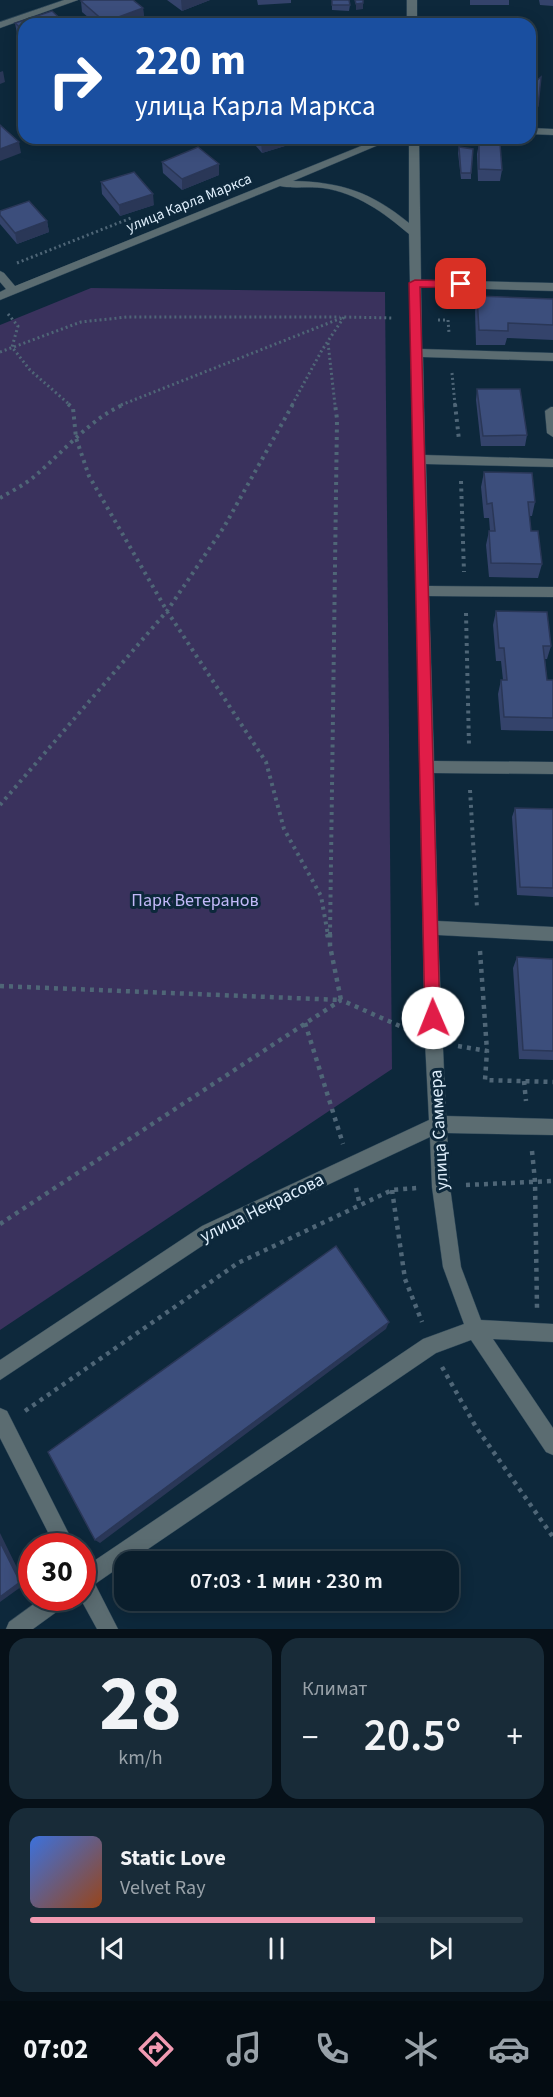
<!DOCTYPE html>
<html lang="ru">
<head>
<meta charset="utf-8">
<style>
	body { margin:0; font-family:"Source Sans 3",sans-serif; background:#182b38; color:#f1f3f6; height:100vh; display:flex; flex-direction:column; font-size:22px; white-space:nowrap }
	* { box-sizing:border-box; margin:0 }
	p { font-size:20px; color:#99a2a9 }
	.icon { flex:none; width:33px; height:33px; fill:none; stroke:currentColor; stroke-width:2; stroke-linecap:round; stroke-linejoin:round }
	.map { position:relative; height:1629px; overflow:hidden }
	.side { display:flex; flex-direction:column; gap:9px; padding:9px; background:#061018; flex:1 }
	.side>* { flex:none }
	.top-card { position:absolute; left:18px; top:18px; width:518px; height:126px; border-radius:18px; box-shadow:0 3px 15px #0003,0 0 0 2px #2a3c48; background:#1a4fa0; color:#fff; overflow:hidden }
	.speed { position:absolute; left:18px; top:1533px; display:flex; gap:12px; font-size:30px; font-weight:700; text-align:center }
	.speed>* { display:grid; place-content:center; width:78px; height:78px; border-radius:50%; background:#0a1e2c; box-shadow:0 3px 15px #0003,0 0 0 2px #2a3c48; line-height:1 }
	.speed .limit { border:9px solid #d22; background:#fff; color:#111 }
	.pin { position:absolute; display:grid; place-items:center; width:51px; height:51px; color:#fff; margin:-26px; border-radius:12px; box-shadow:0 3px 9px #0006 }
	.me { position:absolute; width:66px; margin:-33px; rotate:359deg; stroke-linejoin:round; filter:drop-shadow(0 0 4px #0008) }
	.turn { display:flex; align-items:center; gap:21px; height:126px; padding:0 18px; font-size:27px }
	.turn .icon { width:78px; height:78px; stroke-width:2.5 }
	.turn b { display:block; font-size:42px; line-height:51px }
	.big { font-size:45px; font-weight:600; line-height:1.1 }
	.side .widget { flex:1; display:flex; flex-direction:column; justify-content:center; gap:9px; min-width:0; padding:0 21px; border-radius:18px; background:#182b38 }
	.side .dial { align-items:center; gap:0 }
	.dial b { font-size:78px; line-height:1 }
	.song { display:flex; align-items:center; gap:18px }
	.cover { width:72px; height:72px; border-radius:9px; background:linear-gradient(135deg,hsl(220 70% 55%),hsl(20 70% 35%)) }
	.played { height:6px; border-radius:3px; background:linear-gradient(90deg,#f19ab2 70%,#2a3c48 70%) }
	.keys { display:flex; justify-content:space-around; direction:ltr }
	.heat { display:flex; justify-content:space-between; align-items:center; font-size:33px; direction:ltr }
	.side .tiles { flex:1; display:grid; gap:9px; grid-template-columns:1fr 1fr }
	.widget:last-child { grid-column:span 2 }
	.trip { position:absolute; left:114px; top:1551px; width:345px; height:60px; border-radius:18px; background:#0a1e2c; box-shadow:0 3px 15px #0003,0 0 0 2px #2a3c48; font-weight:600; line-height:60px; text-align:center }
	.menu { display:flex; height:96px; justify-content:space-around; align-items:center; background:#040c12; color:#99a2a9 }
	.menu .icon { width:42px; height:42px }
	.menu .selected { color:#f19ab2 }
	.menu b { font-size:27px; color:#f1f3f6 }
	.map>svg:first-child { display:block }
	.green { fill:#3a325d }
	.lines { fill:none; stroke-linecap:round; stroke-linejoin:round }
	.minor-casing { stroke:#2a4456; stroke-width:1 }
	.path-far2 { stroke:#4f6677; stroke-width:3; stroke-dasharray:2 3; stroke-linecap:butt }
	.path-far1 { stroke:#4f6677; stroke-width:4; stroke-dasharray:3 4.5; stroke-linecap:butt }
	.path { stroke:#4f6677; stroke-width:4.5; stroke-dasharray:4 5; stroke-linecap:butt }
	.minor { fill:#5b6c71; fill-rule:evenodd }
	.wall { fill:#34436b }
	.shaded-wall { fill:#2a3757 }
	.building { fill:#3c4e7c; stroke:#2a3757; stroke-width:1.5 }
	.route { fill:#e11d48; stroke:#92132f; stroke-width:1.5 }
	.labels { text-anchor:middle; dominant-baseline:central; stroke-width:6; stroke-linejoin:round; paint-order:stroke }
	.far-street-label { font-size:15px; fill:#dfeffc; stroke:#0d283b }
	.park-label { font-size:18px; fill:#c1b8f7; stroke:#0d283b }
	.street-label { font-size:18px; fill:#dfeffc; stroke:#0d283b }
</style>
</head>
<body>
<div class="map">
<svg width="553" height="1629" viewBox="0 0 553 1629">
	<rect width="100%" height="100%" fill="#0d283b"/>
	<path class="green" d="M91,288L385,292L392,1069L0,1330V325Z"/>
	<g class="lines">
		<defs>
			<path id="minor" d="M64,0H78L0,28V22Z
				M407,0H417V24H407Z
				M530,128L553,129V135L530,134Z
				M381,138H395L293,181C341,182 371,192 409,223V138H419L421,280L553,283V291L421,287L422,349L553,353V361L423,357L425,455L553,459V467L426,464L429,586L553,587V597L429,596L434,761L553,762V774L434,773L438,921L553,927V941L438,935L446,1116L553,1119V1135L447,1133L450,1187L461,1267L481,1320L553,1324V1342L493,1339L553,1428V1455L546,1452L471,1340L436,1353L129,1562H124V1564L95,1584L118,1629H97L80,1598H82V1569L423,1339L464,1324L443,1267L432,1187L430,1137L214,1238L0,1380V1360L202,1226L429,1120L425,1041L409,234C383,212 357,193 323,188C309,186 294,189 280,186L0,300V292L6,289L0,282V271L4,273L15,286Z
				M551,407H553V437L547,433L545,411Z
				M0,1408L7,1411L75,1546H55L0,1438Z
				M42,1598H69L66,1605L33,1629H6L9,1622Z"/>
		</defs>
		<use href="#minor" class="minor-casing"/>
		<path class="path-far2" d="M17,263L131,218
			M8,314L18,326L12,347L30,370L70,405
			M438,320H448L449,333
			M328,343L335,405
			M0,352L81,322L127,317H340
			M452,373L455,405
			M121,405L344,317L394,318
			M292,405L322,350L344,317"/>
		<path class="path-far1" d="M68,404L73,408L76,438L89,476L167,611L266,762L284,829L321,896L328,935
			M455,404L459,440
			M461,481L464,572
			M0,498C12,491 26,484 36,475C63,452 92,417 125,404
			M466,613L469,746
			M470,790L477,908
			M0,805L167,611L224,527L293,404
			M330,935L337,419L335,404"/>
		<path class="path" d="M327,934L328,937
			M480,951L487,1051
			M0,986L341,1000L330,946V934
			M305,1023L343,1144
			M458,1046L487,1051L485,1080L553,1082
			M524,1081L526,1101
			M532,1151L535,1181L537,1308
			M466,1185L553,1181
			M356,1188L360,1205
			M392,1190L405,1279L422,1322
			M0,1224L341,1000L409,1030
			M442,1367L476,1427L553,1537
			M25,1411L238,1263L392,1190L417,1188"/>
		<use href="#minor" class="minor"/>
	</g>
	<path class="wall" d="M167,0H210L182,11Z
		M257,0H291V3L258,5Z
		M332,0L350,5L349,11L332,10Z
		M470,0H509V5H470Z
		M539,0H553V6L540,5Z
		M81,1L143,8L144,19L130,24H96L82,12Z
		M15,23L24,24V41L17,34Z
		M530,86L538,106L536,117H530Z
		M249,138H298V142L262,153Z
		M479,143L502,170L500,181H478L477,154Z
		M459,147L471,173V179H461L458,153Z
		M162,162L219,175L182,190L163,173Z
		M101,182L154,205L120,216L102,194Z
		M0,211L47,221L49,232L17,244L0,224Z
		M477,296L553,299V340L507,338L505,345H476L475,311Z
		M477,389L527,435L525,446H481L476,400Z
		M484,472L535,502L532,516H529L531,531L542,564L538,578L489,577L486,545L489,531H490L489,518H484L481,487Z
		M496,611L551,646L547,659H545L547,680H553V731L501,730L498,694L501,680H503L501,661H496L493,625Z
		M515,808L553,809V897L517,895L512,817Z
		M517,957L553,959V1060L519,1059L513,968Z"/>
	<path class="shaded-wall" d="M181,0H210L182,11Z
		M363,3V9L356,10V4Z
		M143,8L144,19L130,24H105V22Z
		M3,71L5,82L0,84V72Z
		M274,138H298V142L262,153L261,142Z
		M19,142L21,153L0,161V149Z
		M219,164V175L182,190V179Z
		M153,194L154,205L120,216L119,205Z
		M47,221L49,232L17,244L15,233Z
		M389,1322L386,1329L100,1543L95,1540Z
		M0,1533L25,1584L0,1602Z"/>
	<path class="building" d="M84,0H133L143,8L105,22L81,1Z
		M332,0H349L350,5H332Z
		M355,0H363V3L356,4Z
		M52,11L66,24H24V31L15,23Z
		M541,77L538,106H530V86Z
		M0,125L19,142L0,149Z
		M258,138H274L261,142Z
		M479,143L500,144L502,170L479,169Z
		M198,147L219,164L182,179L162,162Z
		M459,147L473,149L471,173H461Z
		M134,172L153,194L119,205L101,182Z
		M29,201L47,221L15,233L0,215V211Z
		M477,296L553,299V325L508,323V331L479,330Z
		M477,389H520L527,435L483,436Z
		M484,472L532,473L535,502H528L531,531H538L542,564L491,563L489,531H495L492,503L487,504Z
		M496,611L547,612L551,646H543L547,680H553V718L504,717L501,680H507L504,648H499Z
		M515,808L553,809V888L520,887Z
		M517,957L553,959V1051L523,1050Z
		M336,1246L389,1322L95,1540L48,1452Z
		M0,1542L20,1582L0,1597Z"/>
	<path class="route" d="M415,280L461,281L466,284L461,288L420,287L440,1018L438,1023L433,1025L427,1023L425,1018L409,283Z"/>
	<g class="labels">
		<g class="far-street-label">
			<text transform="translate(189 203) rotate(-22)">улица Карла Маркса</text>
		</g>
		<g class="park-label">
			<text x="195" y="900">Парк Ветеранов</text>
		</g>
		<g class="street-label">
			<text transform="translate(439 1130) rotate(-93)">улица Саммера</text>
			<text transform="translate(262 1208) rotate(-26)">улица Некрасова</text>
		</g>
	</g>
</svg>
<div class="speed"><div class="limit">30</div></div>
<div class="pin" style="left:461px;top:284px;background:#d93025"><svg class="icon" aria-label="arrive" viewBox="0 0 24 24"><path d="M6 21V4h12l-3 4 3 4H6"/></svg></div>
<svg class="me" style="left:433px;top:1018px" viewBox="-20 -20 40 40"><circle r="19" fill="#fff"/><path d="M0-13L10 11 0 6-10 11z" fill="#e11d48"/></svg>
<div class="trip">07:03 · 1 мин · 230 m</div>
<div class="top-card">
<div class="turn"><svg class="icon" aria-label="right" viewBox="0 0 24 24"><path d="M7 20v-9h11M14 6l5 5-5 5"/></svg><div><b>220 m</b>улица Карла Маркса</div></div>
</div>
</div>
<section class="side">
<div class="tiles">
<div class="widget dial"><b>28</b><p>km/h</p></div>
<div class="widget"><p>Климат</p>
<div class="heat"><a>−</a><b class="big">20.5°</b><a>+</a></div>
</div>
<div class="widget">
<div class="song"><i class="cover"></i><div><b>Static Love</b><p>Velvet Ray</p></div></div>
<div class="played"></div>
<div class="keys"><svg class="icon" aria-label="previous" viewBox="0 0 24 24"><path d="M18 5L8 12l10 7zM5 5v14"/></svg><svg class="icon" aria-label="pause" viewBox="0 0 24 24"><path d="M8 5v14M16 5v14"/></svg><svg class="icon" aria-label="next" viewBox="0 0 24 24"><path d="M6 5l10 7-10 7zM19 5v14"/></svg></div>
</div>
</div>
</section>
<nav class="menu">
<b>07:02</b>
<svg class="icon selected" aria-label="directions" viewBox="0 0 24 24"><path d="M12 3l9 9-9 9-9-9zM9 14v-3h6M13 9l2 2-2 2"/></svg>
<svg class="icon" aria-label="music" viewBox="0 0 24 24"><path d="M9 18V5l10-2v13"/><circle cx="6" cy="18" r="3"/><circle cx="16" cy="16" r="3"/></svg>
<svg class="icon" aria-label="phone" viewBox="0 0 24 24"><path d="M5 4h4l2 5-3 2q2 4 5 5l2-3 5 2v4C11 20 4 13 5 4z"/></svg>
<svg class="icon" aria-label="climate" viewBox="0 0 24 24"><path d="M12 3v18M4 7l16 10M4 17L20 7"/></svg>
<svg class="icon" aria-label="car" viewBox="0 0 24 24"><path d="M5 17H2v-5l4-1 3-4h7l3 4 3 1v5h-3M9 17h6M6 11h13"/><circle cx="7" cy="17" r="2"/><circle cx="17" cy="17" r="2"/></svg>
</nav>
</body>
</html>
